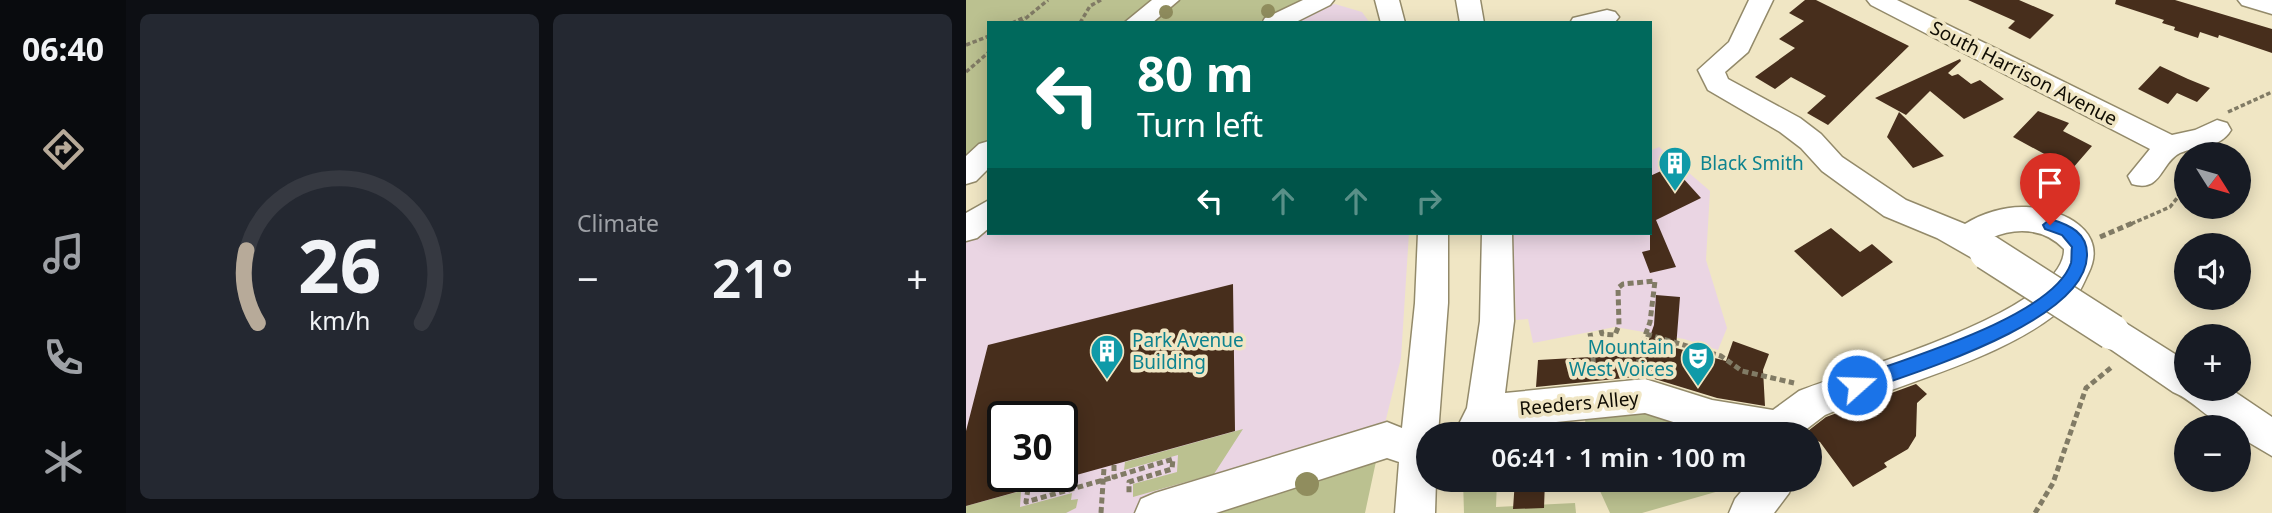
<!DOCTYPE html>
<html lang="en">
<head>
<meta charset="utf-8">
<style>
	body { margin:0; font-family:"Noto Sans",sans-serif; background:#242831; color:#f1f3f6; height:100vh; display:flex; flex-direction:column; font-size:26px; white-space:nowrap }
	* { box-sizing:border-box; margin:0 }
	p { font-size:23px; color:#9ea1a6 }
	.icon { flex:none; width:38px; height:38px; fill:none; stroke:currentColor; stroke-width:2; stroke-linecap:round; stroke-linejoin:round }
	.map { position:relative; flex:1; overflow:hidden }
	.drawer { display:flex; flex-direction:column; gap:14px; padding:14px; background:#0d0f14; width:840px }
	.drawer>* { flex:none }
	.top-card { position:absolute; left:21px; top:21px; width:665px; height:214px; border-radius:0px; box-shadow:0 4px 18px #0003; background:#00695c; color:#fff; overflow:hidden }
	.needle { width:46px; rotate:127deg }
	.controls { position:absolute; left:1208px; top:142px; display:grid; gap:14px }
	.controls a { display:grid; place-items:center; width:77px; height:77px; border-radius:50%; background:#171b24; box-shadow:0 4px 18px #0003; font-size:35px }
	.speed { position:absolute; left:21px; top:401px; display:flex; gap:14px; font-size:35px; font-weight:700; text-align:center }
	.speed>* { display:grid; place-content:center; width:91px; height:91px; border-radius:50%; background:#171b24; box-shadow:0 4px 18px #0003; line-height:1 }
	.speed .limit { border:4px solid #111; border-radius:10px; background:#fff; color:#111 }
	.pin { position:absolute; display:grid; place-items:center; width:60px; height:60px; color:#fff; margin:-72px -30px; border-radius:50% 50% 50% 0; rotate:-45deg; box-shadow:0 0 7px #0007 }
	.pin .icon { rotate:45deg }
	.me { position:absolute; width:77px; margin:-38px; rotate:70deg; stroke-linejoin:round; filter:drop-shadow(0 0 5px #0008) }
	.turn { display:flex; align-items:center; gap:24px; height:147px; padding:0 35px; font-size:32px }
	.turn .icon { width:91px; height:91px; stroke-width:2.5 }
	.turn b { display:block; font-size:49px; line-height:60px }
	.lanes { display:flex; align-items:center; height:66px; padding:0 35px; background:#0003; justify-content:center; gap:35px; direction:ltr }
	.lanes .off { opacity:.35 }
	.big { font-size:52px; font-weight:600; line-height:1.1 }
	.drawer .card { flex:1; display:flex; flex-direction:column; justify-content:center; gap:10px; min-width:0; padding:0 24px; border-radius:10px; background:#242831 }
	.drawer .dial { align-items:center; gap:0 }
	.dial svg { height:182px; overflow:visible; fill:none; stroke:#363941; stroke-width:7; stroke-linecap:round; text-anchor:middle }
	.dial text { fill:#f1f3f6; stroke:none }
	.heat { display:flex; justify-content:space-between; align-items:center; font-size:38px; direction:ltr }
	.drawer .tiles { flex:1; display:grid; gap:14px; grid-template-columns:repeat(2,1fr) }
	.trip { position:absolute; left:450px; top:422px; width:406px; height:70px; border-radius:35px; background:#171b24; box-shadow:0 4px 18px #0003; font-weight:600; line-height:70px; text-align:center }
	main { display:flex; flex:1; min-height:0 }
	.tabs { display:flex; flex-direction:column; width:126px; justify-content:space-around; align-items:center; background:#090b0e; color:#9ea1a6 }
	.tabs .icon { width:49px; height:49px }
	.tabs .current { color:#b7aa99 }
	.tabs b { font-size:32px; color:#f1f3f6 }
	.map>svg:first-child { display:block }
	.commercial { fill:#ead5e3; fill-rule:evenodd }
	.green { fill:#bbc190 }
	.building { fill:#472e1c }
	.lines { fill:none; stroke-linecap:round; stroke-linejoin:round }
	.minor-casing { stroke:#938a6a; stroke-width:3 }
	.path-far1 { stroke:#817b65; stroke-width:3.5; stroke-dasharray:4.5 2.5; stroke-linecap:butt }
	.path { stroke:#817b65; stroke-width:5; stroke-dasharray:6 3.5; stroke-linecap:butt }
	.minor { fill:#fff; fill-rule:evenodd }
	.minor-bridge-casing { stroke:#938a6a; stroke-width:38; stroke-linecap:butt }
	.minor-bridge { stroke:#fff; stroke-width:35 }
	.tree { fill:#908d5e }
	.route { fill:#1a73e8; stroke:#114b97; stroke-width:2 }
	.labels { text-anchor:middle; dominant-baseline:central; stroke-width:7; stroke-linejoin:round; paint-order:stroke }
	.street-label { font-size:19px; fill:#0f0c03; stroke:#f0e6c4 }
	.culture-label { font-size:19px; fill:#0d838f; stroke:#f0e6c4; text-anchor:start }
</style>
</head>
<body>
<main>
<nav class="tabs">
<b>06:40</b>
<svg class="icon current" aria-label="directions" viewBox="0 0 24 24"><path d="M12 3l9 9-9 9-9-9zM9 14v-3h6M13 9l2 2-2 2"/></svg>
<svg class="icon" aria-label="music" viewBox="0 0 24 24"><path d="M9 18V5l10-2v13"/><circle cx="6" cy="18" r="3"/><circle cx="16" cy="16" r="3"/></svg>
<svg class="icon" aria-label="phone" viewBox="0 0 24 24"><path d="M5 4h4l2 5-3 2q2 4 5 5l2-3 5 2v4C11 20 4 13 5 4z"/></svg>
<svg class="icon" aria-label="climate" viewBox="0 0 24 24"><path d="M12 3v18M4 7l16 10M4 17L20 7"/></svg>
</nav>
<section class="drawer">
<div class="tiles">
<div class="card dial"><svg viewBox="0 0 100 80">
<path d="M14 69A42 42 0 1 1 86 69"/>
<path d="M14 69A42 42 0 0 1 9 37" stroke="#b7aa99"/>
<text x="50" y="56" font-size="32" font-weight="700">26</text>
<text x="50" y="72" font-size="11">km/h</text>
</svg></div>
<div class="card"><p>Climate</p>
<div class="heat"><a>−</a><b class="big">21°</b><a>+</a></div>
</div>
</div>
</section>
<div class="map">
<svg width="1306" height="513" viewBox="0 0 1306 513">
	<rect width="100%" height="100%" fill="#f0e6c4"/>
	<path class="commercial" d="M369,4L396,12L404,23H322L347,8Z
		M693,147L744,191L740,260L761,328L752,350L718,339L649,327L567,343L562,319L550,320L546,233H684V151Z
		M23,225V233H443L435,358L412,452L197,513H0V242ZM37,416H96V476H37Z"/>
	<path class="green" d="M0,0H190L158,23H23V141L0,163Z
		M209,0H335L291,23H178Z
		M679,396L750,434H620L618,401Z
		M277,429L248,474L167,497V484L211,472L212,455L158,470L159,462Z
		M412,452L399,513H197Z
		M497,480H531L530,507L609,503L610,513H498Z
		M629,480H758L760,489L676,513H644Z
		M55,491L54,507L106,493L105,500L112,499L110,508L100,513H0V506Z"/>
	<path class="building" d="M839,0H850L943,46L862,125L841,113L860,96L825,77L809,89L789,77L829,48L813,39L838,21L823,13Z
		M1002,0H1053L1088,15L1064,39L1042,28L1049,21Z
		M1150,0H1209L1306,29V53L1253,35L1252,38L1234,32L1232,38L1208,30L1209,27L1196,23L1198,20L1149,4Z
		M994,59L995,61L982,73L986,76L992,74L1005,84L1014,80L1038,99L998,119L964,91L940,115L909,98Z
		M1194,66L1222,79L1244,88L1231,102L1211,93L1202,104L1172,89Z
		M1072,111L1103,123L1097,131L1126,146L1106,169L1047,137Z
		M933,112L978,156L947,168L921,137Z
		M706,166L735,198L690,220L710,267L684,273L676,252L684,250V176Z
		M865,228L894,252L906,244L927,262L876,297L828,251Z
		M267,284L269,431L96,479V416H37V476H85L86,482L0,506V431L22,345Z
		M690,295L714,297L710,348L760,361L767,341L803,354L797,370L799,406L751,398L679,376L570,387L572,360L678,354L688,325Z
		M950,384L961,394L951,403L950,436L942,449L918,463L921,467L887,487L854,442L844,438V434H838L860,417Z
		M615,422V429L599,430V434H567L568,427Z
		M549,480H579L578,508L547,509Z"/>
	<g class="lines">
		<defs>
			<path id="minor" d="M186,0H213L186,23H158Z
				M337,0H368L364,5L328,23H296L299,18Z
				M409,0H433L439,23H415Z
				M490,0H514L518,23H494Z
				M783,0H807L782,52L759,72L762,79L834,118L855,134L876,157L940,200L999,224C1016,213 1040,206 1060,207C1097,209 1144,231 1122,274C1118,282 1115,291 1109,297C1051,357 935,382 859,415L834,434H745L679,413L530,428L527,434H488L501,408L514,321L516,233H546L548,321L539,393L679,379L746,400L807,410L833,391C885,370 1100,311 1098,249C1078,228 1050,227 1025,238L1033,249L1028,258L1017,262L1006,258L971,238L918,216L856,171L835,148L814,132L742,90L732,70L763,42Z
				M901,0H931L1206,135L1229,130L1251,120L1261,123L1265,130C1254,149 1232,145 1214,153C1194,163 1196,193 1166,184L1162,176L1184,149L905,5Z
				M1272,0H1306V14L1276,5Z
				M641,10L649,12L653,17L649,22L604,23L607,18Z
				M23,141V168L10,181L0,184V156L13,144Z
				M23,200V228L11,238L0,241V213Z
				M452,233H482V303L472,434H462V480H470L469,513H429L433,462L421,458L250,513H169L175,499L189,493L421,422L436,428L449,303Z
				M1146,317L1158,322L1220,361V388H1263L1306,417V456L1272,436V427C1246,427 1230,401 1207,392L1134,342L1129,332L1134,322Z
				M785,480H828L823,493L808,513H763L769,499Z"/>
		</defs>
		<use href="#minor" class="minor-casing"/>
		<path class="path-far1" d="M46,23L59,17
			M54,23L82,0
			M114,23L124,6L135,0
			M0,45L23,36
			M0,72L23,52
			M1262,112L1306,92
			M1215,167L1220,179
			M1165,224L1204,207L1220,187"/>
		<path class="path" d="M1134,237L1169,222
			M635,330L636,334L649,335L653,325L652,288L657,284L689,281L684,322L676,344L656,345
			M624,333L626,345
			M680,334L755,356L776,371L828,383
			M628,372L626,345H656L655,349L671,351L674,367
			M148,465V477L207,459L206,469L163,482V495
			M62,489L60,502L148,477
			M135,513L138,468
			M1069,513L1087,483L1120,388L1147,366"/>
		<use href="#minor" class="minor"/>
		<defs>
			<path id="minor-bridge" d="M1021,252L1146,332"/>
		</defs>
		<use href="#minor-bridge" class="minor-bridge-casing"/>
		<use href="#minor-bridge" class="minor-bridge"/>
	</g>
	<g class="tree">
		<circle cx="302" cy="11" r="7"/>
		<circle cx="200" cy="12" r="7"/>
		<circle cx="341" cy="484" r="12"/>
	</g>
	<path class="route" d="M1084,219C1104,225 1122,233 1121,256C1119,323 943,374 891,393L884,391L882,385L884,379C935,360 1087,317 1105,263C1106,258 1105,252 1106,247L1096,235L1079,229L1077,225Z"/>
	<defs>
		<symbol id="building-pin" viewBox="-11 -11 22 30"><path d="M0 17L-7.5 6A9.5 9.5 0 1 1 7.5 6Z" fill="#0f9aa8" stroke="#f0e6c4"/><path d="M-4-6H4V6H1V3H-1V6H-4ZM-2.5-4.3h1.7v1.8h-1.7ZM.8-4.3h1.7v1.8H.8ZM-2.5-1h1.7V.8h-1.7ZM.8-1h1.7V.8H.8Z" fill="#fff"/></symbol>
		<symbol id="theatre-pin" viewBox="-11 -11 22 30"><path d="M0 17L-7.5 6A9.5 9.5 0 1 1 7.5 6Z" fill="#0f9aa8" stroke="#f0e6c4"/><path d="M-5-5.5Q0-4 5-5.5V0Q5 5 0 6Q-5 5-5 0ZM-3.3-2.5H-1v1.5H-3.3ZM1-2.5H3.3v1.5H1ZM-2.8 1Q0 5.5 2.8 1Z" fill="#fff"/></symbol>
	</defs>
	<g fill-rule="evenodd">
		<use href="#building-pin" x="690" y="144" width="38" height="52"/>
		<use href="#building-pin" x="122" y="332" width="38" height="52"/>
		<use href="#theatre-pin" x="713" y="339" width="38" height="52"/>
	</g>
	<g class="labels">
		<g class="street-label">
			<text transform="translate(1058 73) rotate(27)">South Harrison Avenue</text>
			<text transform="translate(613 403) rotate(-5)">Reeders Alley</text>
		</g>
		<g class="culture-label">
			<text x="734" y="163">Black Smith</text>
			<text x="166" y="340">Park Avenue<tspan x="166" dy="22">Building</tspan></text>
			<text x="708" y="347" text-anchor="end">Mountain<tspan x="708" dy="22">West Voices</tspan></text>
		</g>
	</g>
</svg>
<div class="controls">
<a><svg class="needle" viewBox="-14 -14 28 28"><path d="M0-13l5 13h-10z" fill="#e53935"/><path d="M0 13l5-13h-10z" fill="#9ea1a6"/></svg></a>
<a><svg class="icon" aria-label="sound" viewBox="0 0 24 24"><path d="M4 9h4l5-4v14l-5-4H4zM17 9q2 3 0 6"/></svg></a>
<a>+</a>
<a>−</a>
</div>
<div class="speed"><div class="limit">30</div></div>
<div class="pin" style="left:1084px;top:225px;background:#d93025"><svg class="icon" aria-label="arrive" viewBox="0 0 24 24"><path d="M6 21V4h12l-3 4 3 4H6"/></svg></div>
<svg class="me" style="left:891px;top:385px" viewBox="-20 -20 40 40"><circle r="17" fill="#1a73e8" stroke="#fff" stroke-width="3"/><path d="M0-11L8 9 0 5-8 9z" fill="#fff"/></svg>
<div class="trip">06:41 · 1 min · 100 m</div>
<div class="top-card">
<div class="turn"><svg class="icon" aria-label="left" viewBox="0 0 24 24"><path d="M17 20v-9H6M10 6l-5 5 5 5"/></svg><div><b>80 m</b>Turn left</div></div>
<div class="lanes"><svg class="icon" aria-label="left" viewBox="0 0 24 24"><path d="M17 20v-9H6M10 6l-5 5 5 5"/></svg><svg class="icon off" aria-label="ahead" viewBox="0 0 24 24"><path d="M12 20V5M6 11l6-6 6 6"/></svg><svg class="icon off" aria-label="ahead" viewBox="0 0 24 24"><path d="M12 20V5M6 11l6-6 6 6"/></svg><svg class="icon off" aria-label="right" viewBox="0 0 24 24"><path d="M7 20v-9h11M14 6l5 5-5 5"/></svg></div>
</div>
</div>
</main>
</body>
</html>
